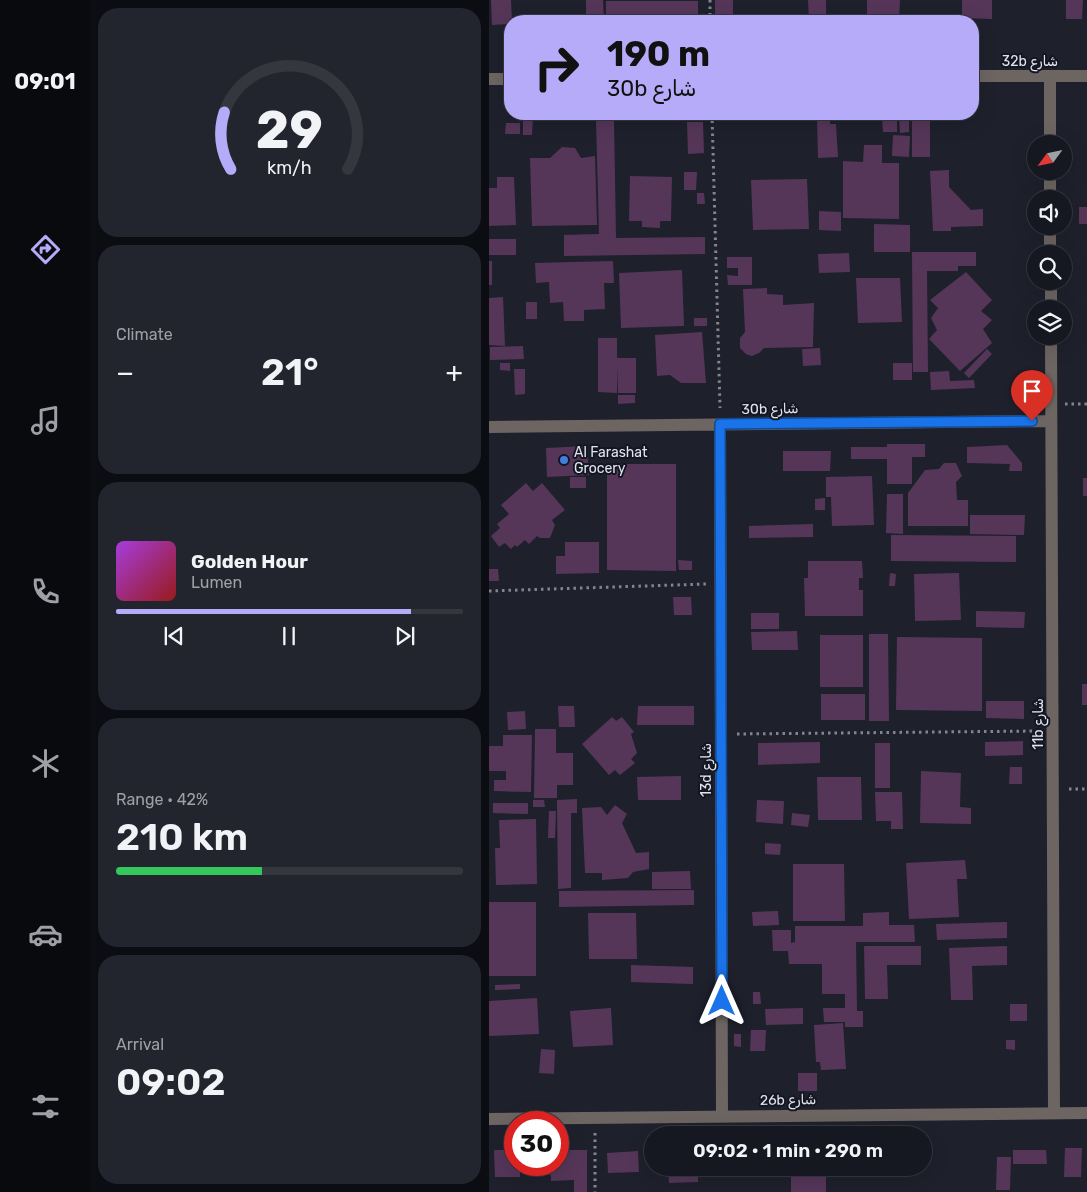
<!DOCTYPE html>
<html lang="en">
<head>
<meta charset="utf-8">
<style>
	body { margin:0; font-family:Rubik,"Noto Naskh Arabic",sans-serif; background:#23252e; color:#f1f3f6; height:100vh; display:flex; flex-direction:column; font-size:19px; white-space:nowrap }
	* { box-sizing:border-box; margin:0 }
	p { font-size:16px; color:#9ea0a5 }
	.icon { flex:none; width:28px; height:28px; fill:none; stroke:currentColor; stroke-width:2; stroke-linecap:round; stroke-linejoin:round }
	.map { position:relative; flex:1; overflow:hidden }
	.details { display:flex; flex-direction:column; gap:8px; padding:8px; background:#0c0d12; width:399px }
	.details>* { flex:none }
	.hud { position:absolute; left:15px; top:15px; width:475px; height:105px; border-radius:20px; box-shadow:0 5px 20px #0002,0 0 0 1px #35373f; background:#b6abf8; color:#111; overflow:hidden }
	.needle { width:32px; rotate:237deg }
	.buttons { position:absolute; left:538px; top:135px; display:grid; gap:10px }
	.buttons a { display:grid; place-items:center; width:45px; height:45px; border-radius:50%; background:#161821; box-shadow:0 5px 20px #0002,0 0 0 1px #35373f; font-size:25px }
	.speed { position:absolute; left:15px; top:1111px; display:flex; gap:10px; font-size:25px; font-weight:700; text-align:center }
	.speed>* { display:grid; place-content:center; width:65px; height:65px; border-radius:50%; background:#161821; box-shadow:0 5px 20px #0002,0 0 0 1px #35373f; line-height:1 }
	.speed .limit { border:8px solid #d22; background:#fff; color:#111 }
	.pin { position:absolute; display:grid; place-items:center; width:42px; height:42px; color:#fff; margin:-51px -21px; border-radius:50% 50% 50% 0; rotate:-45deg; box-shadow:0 0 5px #0007 }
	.pin .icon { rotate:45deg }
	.me { position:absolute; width:55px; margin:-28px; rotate:0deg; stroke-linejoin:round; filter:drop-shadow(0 0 4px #0008) }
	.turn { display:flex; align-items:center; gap:18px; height:105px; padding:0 20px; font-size:22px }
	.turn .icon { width:65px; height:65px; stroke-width:2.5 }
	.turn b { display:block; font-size:35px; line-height:42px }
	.big { font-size:38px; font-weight:600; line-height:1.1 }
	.details .widget { flex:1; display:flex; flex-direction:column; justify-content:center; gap:8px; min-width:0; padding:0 18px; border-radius:20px; background:#23252e }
	.details .dial { align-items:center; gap:0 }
	.dial svg { height:130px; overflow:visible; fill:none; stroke:#35373f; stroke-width:7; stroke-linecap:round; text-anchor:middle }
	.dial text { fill:#f1f3f6; stroke:none }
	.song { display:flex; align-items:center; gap:15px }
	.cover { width:60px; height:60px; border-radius:8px; background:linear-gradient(135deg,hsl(280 70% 55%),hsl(0 70% 35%)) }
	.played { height:5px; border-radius:2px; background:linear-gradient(90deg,#b6abf8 85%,#35373f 85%) }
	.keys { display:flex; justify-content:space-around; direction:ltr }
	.heat { display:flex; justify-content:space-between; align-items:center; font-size:28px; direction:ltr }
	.charge { height:8px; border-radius:4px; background:linear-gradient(90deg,#34c759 42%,#35373f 0) }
	.trip { position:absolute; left:155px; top:1126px; width:288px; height:50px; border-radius:25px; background:#161821; box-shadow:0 5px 20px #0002,0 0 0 1px #35373f; font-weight:600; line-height:50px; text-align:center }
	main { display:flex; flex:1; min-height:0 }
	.tabs { display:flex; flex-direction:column; width:90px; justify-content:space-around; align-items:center; background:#090a0d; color:#9ea0a5 }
	.tabs .icon { width:35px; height:35px }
	.tabs .on { color:#b6abf8 }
	.tabs b { font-size:22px; color:#f1f3f6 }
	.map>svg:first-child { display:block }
	.building { fill:#553659 }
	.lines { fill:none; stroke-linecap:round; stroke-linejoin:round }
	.path { stroke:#838590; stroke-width:3; stroke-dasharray:2.5 4; stroke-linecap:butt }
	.street { stroke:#6d6562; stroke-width:12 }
	.route-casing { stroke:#114b97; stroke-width:12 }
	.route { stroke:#1a73e8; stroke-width:9 }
	.shop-dot { fill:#3f7fe0; stroke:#141622; stroke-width:2 }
	.labels { text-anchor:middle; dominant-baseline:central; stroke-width:4; stroke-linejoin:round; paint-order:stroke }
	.street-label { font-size:14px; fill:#e2e4ed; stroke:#141622 }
	.poi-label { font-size:14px; fill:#e2e4ed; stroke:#141622; text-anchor:start }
</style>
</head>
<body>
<main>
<nav class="tabs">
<b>09:01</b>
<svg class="icon on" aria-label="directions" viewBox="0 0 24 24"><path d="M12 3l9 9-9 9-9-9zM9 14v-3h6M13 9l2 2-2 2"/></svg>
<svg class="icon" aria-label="music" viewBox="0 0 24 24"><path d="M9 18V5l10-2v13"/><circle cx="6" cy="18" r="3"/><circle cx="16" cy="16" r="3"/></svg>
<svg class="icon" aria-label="phone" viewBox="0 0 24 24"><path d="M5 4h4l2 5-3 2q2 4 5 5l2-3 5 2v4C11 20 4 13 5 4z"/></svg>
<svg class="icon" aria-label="climate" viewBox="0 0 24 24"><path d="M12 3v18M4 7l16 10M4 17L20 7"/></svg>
<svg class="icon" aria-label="car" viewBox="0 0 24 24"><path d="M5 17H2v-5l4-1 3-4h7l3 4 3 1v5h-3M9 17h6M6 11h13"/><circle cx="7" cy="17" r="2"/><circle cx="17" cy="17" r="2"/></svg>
<svg class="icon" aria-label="filters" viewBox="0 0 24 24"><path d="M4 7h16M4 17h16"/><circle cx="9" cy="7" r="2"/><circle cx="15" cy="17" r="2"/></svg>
</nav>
<section class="details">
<div class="widget dial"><svg viewBox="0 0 100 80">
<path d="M14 69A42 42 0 1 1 86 69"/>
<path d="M14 69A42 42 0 0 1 10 34" stroke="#b6abf8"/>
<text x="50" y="56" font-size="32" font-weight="700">29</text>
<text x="50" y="72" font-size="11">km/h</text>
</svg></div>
<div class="widget"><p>Climate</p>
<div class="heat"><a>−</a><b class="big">21°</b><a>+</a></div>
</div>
<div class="widget">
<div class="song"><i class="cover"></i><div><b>Golden Hour</b><p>Lumen</p></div></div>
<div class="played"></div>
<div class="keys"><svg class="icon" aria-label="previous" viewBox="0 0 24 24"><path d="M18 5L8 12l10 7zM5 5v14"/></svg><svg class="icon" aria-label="pause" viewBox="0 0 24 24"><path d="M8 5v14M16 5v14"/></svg><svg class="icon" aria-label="next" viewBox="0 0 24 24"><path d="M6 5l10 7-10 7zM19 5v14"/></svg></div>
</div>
<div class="widget"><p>Range · 42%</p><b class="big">210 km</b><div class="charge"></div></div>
<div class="widget"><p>Arrival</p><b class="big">09:02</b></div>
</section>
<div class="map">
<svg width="599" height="1192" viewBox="0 0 599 1192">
	<rect width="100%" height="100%" fill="#1e202c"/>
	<path class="building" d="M2,0H22L23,21H21V24L3,25Z
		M97,0H114L115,21H97Z
		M226,0H244V21H226Z
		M319,0H337V21H320Z
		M378,0H411L410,21H378Z
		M473,0H503V19L473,18Z
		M577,0H594L593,19H577Z
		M117,1H209V21H117Z
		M124,114H153V117H124Z
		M174,114H216V117L174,116Z
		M410,116H420V132L411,133Z
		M34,117H44L43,135H34Z
		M393,117H408V132H394Z
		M423,117H441V157H423Z
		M341,118V124H347L349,157L329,158L328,119Z
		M107,119H125L127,238L216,237V254L75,256V235L110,234Z
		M198,122H214L215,153L199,154Z
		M17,123H31V134H16Z
		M404,135L421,136L420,157L403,156Z
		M375,145H393V163H410V219L354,218V161L374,162Z
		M73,147L86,148L92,158L106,156L108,225L43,226L41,158H61Z
		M460,170V187L482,210L494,209V226L462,227V231H444L441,171Z
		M195,172H208L207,190H195Z
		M141,176L183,177L182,221H171V228L153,227V221H140Z
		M8,177H25L27,225L0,226V188H8Z
		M318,179L320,229L264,230L262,180Z
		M208,193H215L216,204H208Z
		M590,207H599V224H590Z
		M330,211L352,212V231L330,230Z
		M385,224L421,225V252H385Z
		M0,239H27V255H0Z
		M423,252H487V266H469V271H438L439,372H424Z
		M360,253L361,272L330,273L329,254Z
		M238,257H263V285H239L238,275L249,276V268H238Z
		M0,261H3V285H0Z
		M124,261L125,283H115L116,309L95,310V321H75L74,302L61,303L60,282L47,283L46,263Z
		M193,270L195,326L132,328L130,273Z
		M477,272L503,300L492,311L503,320L494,329L503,343L471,371L440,339L448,330L442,318L449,308L441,300Z
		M367,278H411L413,322L369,323Z
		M278,288V294L294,295V305L325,303L324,347L275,348L270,353L263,356L257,354L251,348V338L256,332L254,289Z
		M14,297L16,346L0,345V298Z
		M37,302H48V319H37Z
		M205,318H218V326H205Z
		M213,332L217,383H192L181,375L168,376L166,335Z
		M109,338H128V358H147V393H129L128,366V393L109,392Z
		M34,346L35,359L1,360V347Z
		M331,348L332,365L314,366L313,349Z
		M498,349L503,354L480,378L475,373Z
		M11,363H21V371L11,370Z
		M404,363H423V380H404Z
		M25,369H36V394L26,395Z
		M460,371L461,381L485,380L486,388L442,390L441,372Z
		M129,395H146V403L129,404Z
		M398,444H436V457H423V484H398V459H362V447H398Z
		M518,445L533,463V471H520L521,464L478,463V447Z
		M98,446L100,475L58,477L57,448Z
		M294,451H342L341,471H294Z
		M455,463H467L473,476L467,482L468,500H479V526H419V493L436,470L450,469Z
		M118,464H187V571L118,570Z
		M383,476L385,525L343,526L342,497H337V477Z
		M81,477H97V488H81Z
		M594,478H599V496H594Z
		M37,483L44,491L53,483L76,510L63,520L66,525L61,538H51L48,536L40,544L36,540L28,547L26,545L22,549L16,543L10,547L2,536L11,528L8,524L20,514L12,505Z
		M398,494H414V534L397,533Z
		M336,498V510H326V499Z
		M481,515H536L535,535L481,534Z
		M324,524V537L260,538V526Z
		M402,535L527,536V562L402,561Z
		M76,542H110V573L67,574V556H76Z
		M189,560L203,561V570H190Z
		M319,561H373L374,578H370V590H374V616H316L315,578H319Z
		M0,569H9L10,581H0Z
		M401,573L407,574L406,586H400Z
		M470,573L472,620L426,621L425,574Z
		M184,597H202L203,615H185Z
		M487,611L536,612L535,628L487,627Z
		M262,613H290V629H262Z
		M308,631L309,650H263L262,632Z
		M380,634H399L400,721H380Z
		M331,635H374V687H331Z
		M408,637L493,638V711L407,710Z
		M593,684H599V705H593Z
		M332,694H376V720H332Z
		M497,701H535V719L497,718Z
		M69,706H85L86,727H70Z
		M149,706H205V725H148Z
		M36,711L37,729L19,730L18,712Z
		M123,717L127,721L133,717L145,732L142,734L148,753L142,759L146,763L131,775L126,770L120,775L93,744Z
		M46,729H67V753H84V785H68V798H45Z
		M14,735H43L42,792L5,791V780H17V771H0V746H14Z
		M534,741V755L496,756V742Z
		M331,742V763L269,765V743Z
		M386,743H401V788H386Z
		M521,767H533V784H520Z
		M432,771L472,773L471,807L482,808V824L431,823Z
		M192,776V800H149L148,777Z
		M328,777H372L373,820H329Z
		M386,792H413L414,829H402V821H387Z
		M88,799V813H82V888L69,889L68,800Z
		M44,800H55L56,807H44Z
		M268,800L295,801L294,824L267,822Z
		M4,803H39V814L4,813Z
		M126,805L138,814L133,823L147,853L160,852V869L144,872L139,878L113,880V873H96L93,808L112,807L118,815Z
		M60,811H67L66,838H59Z
		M303,813L321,815L319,827L302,825Z
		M47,819L48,884L7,885L6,848H11L10,820Z
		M276,843L292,844L291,855L276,854Z
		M476,860L478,879H468L470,917L420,919L417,863Z
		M304,864H355L356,921H304Z
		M201,871L202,889H163V872Z
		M205,890V905L70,907V891Z
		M0,902H47V976H0Z
		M289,911L290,925L264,926L263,912Z
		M400,912V925H425L426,942H367L368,1011H374V1027H356V1022H335L334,1008H356V994H333V964H300L299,951H284L283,930H302V943L306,942V926H374V913Z
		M99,913H147L148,959H100Z
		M518,922V938L448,940L447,924Z
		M375,946H432V965H398L399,999H376Z
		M518,946V965L483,966L484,1000H462L460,948Z
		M142,965L204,967V984L142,982Z
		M31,984V989L6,990V985Z
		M264,992H271L272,1004H264Z
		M48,998L50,1034L0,1036V1001Z
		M521,1004H538V1021H521Z
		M122,1008L124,1045L84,1047L81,1011Z
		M314,1008V1024L277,1025L276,1009Z
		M354,1023L357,1069L332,1070L331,1062H327L325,1025Z
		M262,1030H277L276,1051H261Z
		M245,1034H252V1047L245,1046Z
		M517,1040H526V1050L517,1049Z
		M52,1049L66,1050L65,1074L50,1073Z
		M309,1073H328V1091H309Z
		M576,1148H593L592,1177H575Z
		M5,1150H26V1165H31V1177H6Z
		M69,1150H98V1192H85V1180L62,1181V1175H46V1165H69Z
		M524,1150H557L558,1164H524Z
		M149,1151L150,1172L119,1173L118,1153Z
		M508,1157H522L521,1190H507Z
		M179,1168H209V1182L180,1183Z
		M302,1168H337V1192H302Z"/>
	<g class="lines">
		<path class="path" d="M221,0V21
			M223,114L231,408
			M576,404H599
			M0,591L217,584
			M248,734L549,731
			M580,789H599
			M106,1133V1192"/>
		<path class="street" d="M484,76H599
			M561,76V144
			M0,79H21
			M561,171V199
			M561,226V254
			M562,281V309
			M562,336L565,1112
			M231,424L233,1116
			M0,427L562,421
			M0,1119L599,1113"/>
	</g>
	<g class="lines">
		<defs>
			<path id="route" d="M233,1001L231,424L543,421"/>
		</defs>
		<use href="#route" class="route-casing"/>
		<use href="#route" class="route"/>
	</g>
	<circle class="shop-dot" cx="75" cy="460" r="5"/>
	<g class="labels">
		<g class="street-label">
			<text x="541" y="61">32b شارع</text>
			<text transform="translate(281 409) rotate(-1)">30b شارع</text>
			<text transform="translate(549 724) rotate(-90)">11b شارع</text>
			<text transform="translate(217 770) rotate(-90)">13d شارع</text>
			<text transform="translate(299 1100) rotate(-1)">26b شارع</text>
		</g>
		<g class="poi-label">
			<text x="85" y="452">Al Farashat<tspan x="85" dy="16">Grocery</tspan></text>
		</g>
	</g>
</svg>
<div class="buttons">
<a><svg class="needle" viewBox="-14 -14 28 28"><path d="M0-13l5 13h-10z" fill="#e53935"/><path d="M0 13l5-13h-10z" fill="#9ea0a5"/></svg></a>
<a><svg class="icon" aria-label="sound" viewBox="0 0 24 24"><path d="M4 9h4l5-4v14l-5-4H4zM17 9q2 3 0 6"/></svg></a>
<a><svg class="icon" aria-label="search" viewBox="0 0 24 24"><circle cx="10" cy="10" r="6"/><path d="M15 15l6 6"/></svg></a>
<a><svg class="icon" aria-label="layers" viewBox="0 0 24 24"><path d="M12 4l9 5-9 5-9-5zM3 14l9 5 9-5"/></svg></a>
</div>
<div class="speed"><div class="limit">30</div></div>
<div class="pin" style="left:543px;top:421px;background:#d93025"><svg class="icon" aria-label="arrive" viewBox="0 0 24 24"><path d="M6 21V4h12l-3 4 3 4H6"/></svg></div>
<svg class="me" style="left:233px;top:1001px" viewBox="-20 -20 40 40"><path d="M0-17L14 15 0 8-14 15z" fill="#1a73e8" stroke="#fff" stroke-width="4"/></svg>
<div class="trip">09:02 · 1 min · 290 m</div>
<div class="hud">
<div class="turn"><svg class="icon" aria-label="right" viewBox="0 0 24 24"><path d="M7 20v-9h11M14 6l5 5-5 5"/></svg><div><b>190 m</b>30b شارع</div></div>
</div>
</div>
</main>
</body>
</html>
